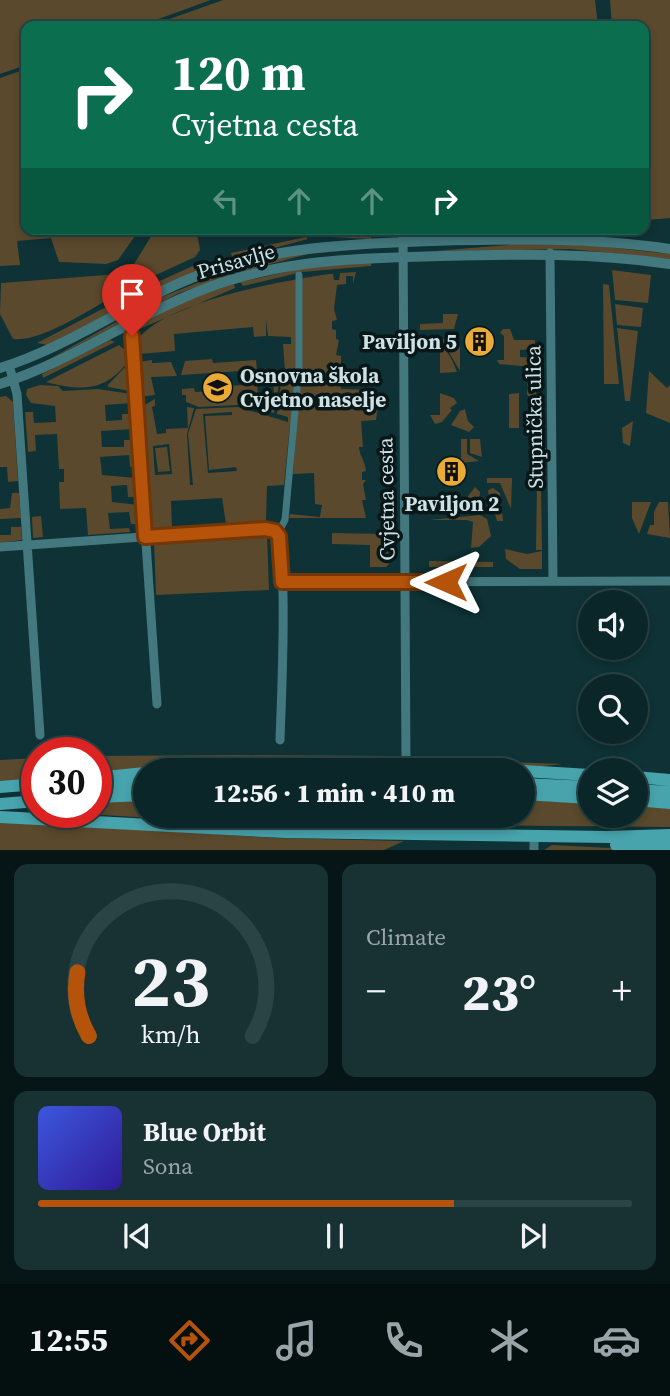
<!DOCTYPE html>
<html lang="en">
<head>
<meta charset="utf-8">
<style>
	body { margin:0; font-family:"Source Serif 4",serif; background:#183234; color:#f1f3f6; height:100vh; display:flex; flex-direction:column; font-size:26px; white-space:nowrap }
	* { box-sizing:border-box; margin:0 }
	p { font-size:23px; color:#99a5a8 }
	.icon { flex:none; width:38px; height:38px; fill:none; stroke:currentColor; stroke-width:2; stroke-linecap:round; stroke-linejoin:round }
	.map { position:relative; height:850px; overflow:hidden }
	.sheet { display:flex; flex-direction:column; gap:14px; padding:14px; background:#061516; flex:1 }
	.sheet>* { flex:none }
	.banner { position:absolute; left:21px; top:21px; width:628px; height:214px; border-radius:14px; box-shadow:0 4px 10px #0003,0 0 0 2px #2a4345; background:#0b6e4f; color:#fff; overflow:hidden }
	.buttons { position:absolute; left:578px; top:590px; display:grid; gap:14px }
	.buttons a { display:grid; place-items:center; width:70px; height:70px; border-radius:50%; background:#0a2628; box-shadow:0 4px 10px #0003,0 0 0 2px #2a4345; font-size:35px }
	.speed { position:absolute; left:21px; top:737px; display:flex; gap:14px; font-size:35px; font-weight:700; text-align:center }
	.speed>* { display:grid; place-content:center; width:91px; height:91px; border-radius:50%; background:#0a2628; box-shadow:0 4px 10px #0003,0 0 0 2px #2a4345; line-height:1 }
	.speed .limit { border:10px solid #d22; background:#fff; color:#111 }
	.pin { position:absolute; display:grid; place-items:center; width:60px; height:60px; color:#fff; margin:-72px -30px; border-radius:50% 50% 50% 0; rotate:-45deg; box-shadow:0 0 7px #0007 }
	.pin .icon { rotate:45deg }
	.me { position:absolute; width:77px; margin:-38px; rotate:270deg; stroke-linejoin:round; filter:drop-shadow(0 0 5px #0008) }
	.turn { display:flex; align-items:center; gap:24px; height:147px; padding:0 35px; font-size:32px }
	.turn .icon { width:91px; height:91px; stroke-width:2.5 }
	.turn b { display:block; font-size:49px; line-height:60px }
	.lanes { display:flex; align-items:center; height:66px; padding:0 35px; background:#0003; justify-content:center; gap:35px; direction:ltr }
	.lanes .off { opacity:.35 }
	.big { font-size:52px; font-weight:800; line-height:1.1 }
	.sheet .tile { flex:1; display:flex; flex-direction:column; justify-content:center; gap:10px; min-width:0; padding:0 24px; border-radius:14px; background:#183234 }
	.sheet .dial { align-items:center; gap:0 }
	.dial svg { height:182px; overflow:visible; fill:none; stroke:#2a4345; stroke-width:7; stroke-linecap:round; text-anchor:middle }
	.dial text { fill:#f1f3f6; stroke:none }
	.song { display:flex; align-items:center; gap:21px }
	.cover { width:84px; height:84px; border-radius:10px; background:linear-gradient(135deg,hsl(230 70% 55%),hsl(250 70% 35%)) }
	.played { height:7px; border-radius:4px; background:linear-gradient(90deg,#b45309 70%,#2a4345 70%) }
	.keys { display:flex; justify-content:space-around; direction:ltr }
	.heat { display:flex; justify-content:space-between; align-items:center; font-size:38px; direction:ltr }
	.sheet .tiles { flex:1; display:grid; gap:14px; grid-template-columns:1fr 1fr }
	.tile:last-child { grid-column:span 2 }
	.trip { position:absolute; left:133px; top:758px; width:402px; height:70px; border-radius:35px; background:#0a2628; box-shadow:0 4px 10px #0003,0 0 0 2px #2a4345; font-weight:800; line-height:70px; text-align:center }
	.dock { display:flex; height:112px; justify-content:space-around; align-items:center; background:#040f10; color:#99a5a8 }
	.dock .icon { width:49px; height:49px }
	.dock .active { color:#b45309 }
	.dock b { font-size:32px; color:#f1f3f6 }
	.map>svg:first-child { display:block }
	.green { fill:#5a492c; fill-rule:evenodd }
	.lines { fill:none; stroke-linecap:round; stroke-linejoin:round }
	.pedestrian { stroke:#42787e; stroke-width:7 }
	.minor { stroke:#42787e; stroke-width:9 }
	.tertiary { stroke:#42787e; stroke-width:10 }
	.secondary { stroke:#47a3ac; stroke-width:12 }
	.route-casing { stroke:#753606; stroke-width:18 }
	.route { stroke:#b45309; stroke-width:12 }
	.labels { text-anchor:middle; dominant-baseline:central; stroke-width:7; stroke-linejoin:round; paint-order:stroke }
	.street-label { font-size:21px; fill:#cee1e3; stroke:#091719 }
	.poi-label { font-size:21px; font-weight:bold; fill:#cee1e3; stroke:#091719; text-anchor:end }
</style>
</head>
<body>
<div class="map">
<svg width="670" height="850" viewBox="0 0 670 850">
	<rect width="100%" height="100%" fill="#0e3235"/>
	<path class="green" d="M0,0H211L139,26H26V65L0,74Z
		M223,0H595L598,26H150Z
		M610,0H670V218L646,220L644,26H612Z
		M26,69V229H140L118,260L106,264L59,262L51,238L17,241L20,265L0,266V78Z
		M191,229L198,238L200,250L195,257L132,286L129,284L123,272L134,264L155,230Z
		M368,232L372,239L331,237V234Z
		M306,237L308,239L233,259L231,253Z
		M530,243L597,246L670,254V259L570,249L435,251Z
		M373,248L308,254L237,273L235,268L297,254Z
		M206,260L201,269L48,345L37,343L131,294Z
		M371,263V266L302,272L243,286L240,282L308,267Z
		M229,270L231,275L179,293L39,365L157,299Z
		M612,270L651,275L648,303L615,300Z
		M356,272L353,284V276H346V284L337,285L334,309L337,320L332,321V329L336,330V339L339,340L336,355L341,356V375H337V383H341V389L374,390L378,406L376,420L361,421L363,447H359C360,458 365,460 366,471L362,472V480H366L363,484L366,500H362L366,518H289L290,514L320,517L322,505L315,504L314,473L293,474L296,428L290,425L284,485L267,486L266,522L226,524L222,498L171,501L172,529L150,531L143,406L155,399V406L152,407L157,434L166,433V429L188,428L187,407L194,408L187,434L190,485H193L188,434L196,409L238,407L288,422V417L277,414L282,377L290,376V371H285L283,344H291V337L268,336L266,320V336L254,337L253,327L174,334L175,351L139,354L136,342C162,302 282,281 329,274H333L334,280H339L340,273ZM232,412V415L205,416L209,470L236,467L237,471L208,473L203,414ZM169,444L172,474L155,475L153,446Z
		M119,274L127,288C100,303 43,343 13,339L0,314L1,283Z
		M234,284L235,288L137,330C149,310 211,292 234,284Z
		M603,284L609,285L619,384H604Z
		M615,304L643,308L641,327L617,325Z
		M443,314H458L454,329L420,330V324L443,323Z
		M617,328L638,331L630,401H625Z
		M503,329H510L514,340H535V349L520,350V357L536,358L533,367L499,364L497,360H504V336L500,333Z
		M431,338C443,343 452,357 457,372L440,373V349H419V339Z
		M441,339H454L460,344V371Z
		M110,340L115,342L43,378L42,374Z
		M119,345L127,352L128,362C104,392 81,391 46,382Z
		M212,359L213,363L256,360L257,370L181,375L185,361Z
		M152,360V363L171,362L177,376L151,377L155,395L140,397L138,362Z
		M128,364L130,391L108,387V385Z
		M649,371L667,388L670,385V423L646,413Z
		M532,374L544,377L536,384L537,447L546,448L543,456H534L529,445L534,444L533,398L527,395V380Z
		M273,381L279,383L274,413L238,405L199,407L186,402V395H182V389L194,388L195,392L214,391V387L257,384L259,405L275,404Z
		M40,385L58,386L63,391L98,389L131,394V403L105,405L106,421L122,420V414H132L133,429L101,431L102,447H124V440H134L136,467H130L129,455L100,457L102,475L137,478L138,497H128L127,485L111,486L112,502L139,505L140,524H131L129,512L108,513L110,529L129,528L130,532L88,535L86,508L60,509L59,482H64V469H59L57,434L35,435L36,451L28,452L25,412H33L34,423L56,422L55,406L31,403L26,395L27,389Z
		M440,393L454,398L457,403L450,408L452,410L442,422L435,424L430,415H440Z
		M519,393V428H509V394Z
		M6,396L13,402L18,481L8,482L7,467H0V397Z
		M465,409L468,421L474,427L469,432L451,425L460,411Z
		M633,421L630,446L623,443L622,428Z
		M461,439H467V454L479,461L461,463Z
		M470,439H480L482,457L470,453Z
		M167,447L170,471L158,472L155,448Z
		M487,478H512L511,509L500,483H487Z
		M537,482H541L542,550H536Z
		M475,487L480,492L479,505L459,508Z
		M493,488L500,493L503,521H497L494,511H491L488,490Z
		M12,493H19L21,518L0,519V509L10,508Z
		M632,502H651L639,534L632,518Z
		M659,502H668L670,538L647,534L650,525H654V512Z
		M480,515L487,519L491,536L479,547L471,548L473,522L467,520H429Z
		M41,516L43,537L33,538L32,517Z
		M11,527H21L22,540L0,543V535H11Z
		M332,533L388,534L389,564L386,567H370V545L332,544Z
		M267,536L269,590L156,595L154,541Z
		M505,549L527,554L542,551V569H520L506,559Z
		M429,561L493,562V567H429Z
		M235,755L395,756L382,762L233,761L96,774V756Z
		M37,758V780L0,784V760Z
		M420,759L563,764L535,767L435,763Z
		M145,799V816H523V800L590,803V816H635V805L670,808V827L233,823L54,812H96V801Z
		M0,820L277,838L404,841L384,850H0Z
		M552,845L649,850H544Z"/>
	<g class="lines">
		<path class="pedestrian" d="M278,533L285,520L299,367V275"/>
		<path class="minor" d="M403,229L406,768
			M550,253L553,581
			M131,323L157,704
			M9,365L17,394L40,735
			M0,547L257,529L275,531C289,546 281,709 280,740
			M282,582L670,581
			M534,850V835"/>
		<path class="tertiary" d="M0,368C71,346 132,300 202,274C277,246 353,244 432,241C512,239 591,237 670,249
			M0,384C73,361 135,315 207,288C283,259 362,258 442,256C519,254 594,253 670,264"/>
		<path class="secondary" d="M174,770L240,765L487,770
			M523,771L590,775
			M635,777L670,780
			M96,778L145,773
			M523,784L590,787
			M0,787L37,784
			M96,787L145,785
			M635,790L670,792
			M523,794L590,798
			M96,797L145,795
			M635,800L670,803
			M0,804L37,801
			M0,817L285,832L607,837L670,835
			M616,845L670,847"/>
	</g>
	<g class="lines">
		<defs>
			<path id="route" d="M132,336L145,537L265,529L275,531L279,536L282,582H446"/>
		</defs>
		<use href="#route" class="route-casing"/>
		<use href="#route" class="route"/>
	</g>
	<defs>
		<symbol id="building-disc" viewBox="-11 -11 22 22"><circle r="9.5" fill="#e8ab37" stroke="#091719"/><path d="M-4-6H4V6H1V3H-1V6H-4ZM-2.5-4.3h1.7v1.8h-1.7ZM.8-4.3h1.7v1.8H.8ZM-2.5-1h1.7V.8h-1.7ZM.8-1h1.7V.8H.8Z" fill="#111"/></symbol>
		<symbol id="school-disc" viewBox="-11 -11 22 22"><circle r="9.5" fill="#e8ab37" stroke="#091719"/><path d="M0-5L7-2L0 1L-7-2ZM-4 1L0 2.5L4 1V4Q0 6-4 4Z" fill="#111"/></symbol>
	</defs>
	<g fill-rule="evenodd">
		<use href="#building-disc" x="462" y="324" width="35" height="35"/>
		<use href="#school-disc" x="200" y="370" width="35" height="35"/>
		<use href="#building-disc" x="434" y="454" width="35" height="35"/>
	</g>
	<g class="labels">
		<g class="street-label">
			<text transform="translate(236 261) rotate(-16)">Prisavlje</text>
			<text transform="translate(534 417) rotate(-91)">Stupnička ulica</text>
			<text transform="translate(386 499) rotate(-91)">Cvjetna cesta</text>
		</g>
		<g class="poi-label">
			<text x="457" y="341">Paviljon 5</text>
			<text x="240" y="375" text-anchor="start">Osnovna škola<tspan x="240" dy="24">Cvjetno naselje</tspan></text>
			<text x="452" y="503" text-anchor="middle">Paviljon 2</text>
		</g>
	</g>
</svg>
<div class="buttons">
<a><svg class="icon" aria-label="sound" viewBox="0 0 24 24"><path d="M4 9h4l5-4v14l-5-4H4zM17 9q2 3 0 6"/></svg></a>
<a><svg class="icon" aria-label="search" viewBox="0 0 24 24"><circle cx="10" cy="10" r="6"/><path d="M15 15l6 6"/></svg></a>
<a><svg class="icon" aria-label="layers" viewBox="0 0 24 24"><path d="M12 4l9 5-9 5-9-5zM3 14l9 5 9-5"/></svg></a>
</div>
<div class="speed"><div class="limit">30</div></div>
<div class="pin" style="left:132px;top:336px;background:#d93025"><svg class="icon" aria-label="arrive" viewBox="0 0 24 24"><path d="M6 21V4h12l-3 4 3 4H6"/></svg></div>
<svg class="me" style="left:446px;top:582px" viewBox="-20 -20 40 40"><path d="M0-17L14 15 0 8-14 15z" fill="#b45309" stroke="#fff" stroke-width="4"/></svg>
<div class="trip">12:56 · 1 min · 410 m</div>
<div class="banner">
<div class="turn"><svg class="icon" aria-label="right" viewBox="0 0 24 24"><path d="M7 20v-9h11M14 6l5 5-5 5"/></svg><div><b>120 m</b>Cvjetna cesta</div></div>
<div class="lanes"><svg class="icon off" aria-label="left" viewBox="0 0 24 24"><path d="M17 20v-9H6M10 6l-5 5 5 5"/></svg><svg class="icon off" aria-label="ahead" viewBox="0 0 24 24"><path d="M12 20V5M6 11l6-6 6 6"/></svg><svg class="icon off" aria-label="ahead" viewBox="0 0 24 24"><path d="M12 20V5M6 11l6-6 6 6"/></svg><svg class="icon" aria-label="right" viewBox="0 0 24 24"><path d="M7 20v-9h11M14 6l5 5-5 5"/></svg></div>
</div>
</div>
<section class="sheet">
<div class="tiles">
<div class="tile dial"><svg viewBox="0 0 100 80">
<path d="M14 69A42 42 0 1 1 86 69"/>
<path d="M14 69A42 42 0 0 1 9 41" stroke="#b45309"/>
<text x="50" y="56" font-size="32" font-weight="700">23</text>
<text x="50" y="72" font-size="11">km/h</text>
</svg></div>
<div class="tile"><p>Climate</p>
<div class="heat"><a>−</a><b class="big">23°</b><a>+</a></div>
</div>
<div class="tile">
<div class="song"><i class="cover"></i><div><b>Blue Orbit</b><p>Sona</p></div></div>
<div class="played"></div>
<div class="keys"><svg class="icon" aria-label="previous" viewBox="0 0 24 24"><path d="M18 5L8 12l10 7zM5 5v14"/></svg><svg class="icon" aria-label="pause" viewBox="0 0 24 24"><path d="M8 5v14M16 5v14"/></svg><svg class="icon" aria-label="next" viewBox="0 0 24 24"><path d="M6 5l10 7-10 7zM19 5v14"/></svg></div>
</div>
</div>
</section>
<nav class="dock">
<b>12:55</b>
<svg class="icon active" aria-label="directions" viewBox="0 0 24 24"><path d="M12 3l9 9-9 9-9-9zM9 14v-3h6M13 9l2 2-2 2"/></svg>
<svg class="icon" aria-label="music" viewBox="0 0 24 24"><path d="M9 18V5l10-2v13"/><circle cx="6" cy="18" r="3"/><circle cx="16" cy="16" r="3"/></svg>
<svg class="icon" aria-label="phone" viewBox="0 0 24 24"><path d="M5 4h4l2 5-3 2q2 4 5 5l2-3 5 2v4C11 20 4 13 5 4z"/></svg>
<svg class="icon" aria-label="climate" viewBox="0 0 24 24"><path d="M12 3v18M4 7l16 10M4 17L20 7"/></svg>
<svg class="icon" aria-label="car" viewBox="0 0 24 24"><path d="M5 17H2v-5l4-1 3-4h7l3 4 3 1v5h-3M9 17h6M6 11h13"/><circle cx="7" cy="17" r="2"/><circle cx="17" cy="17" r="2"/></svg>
</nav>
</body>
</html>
